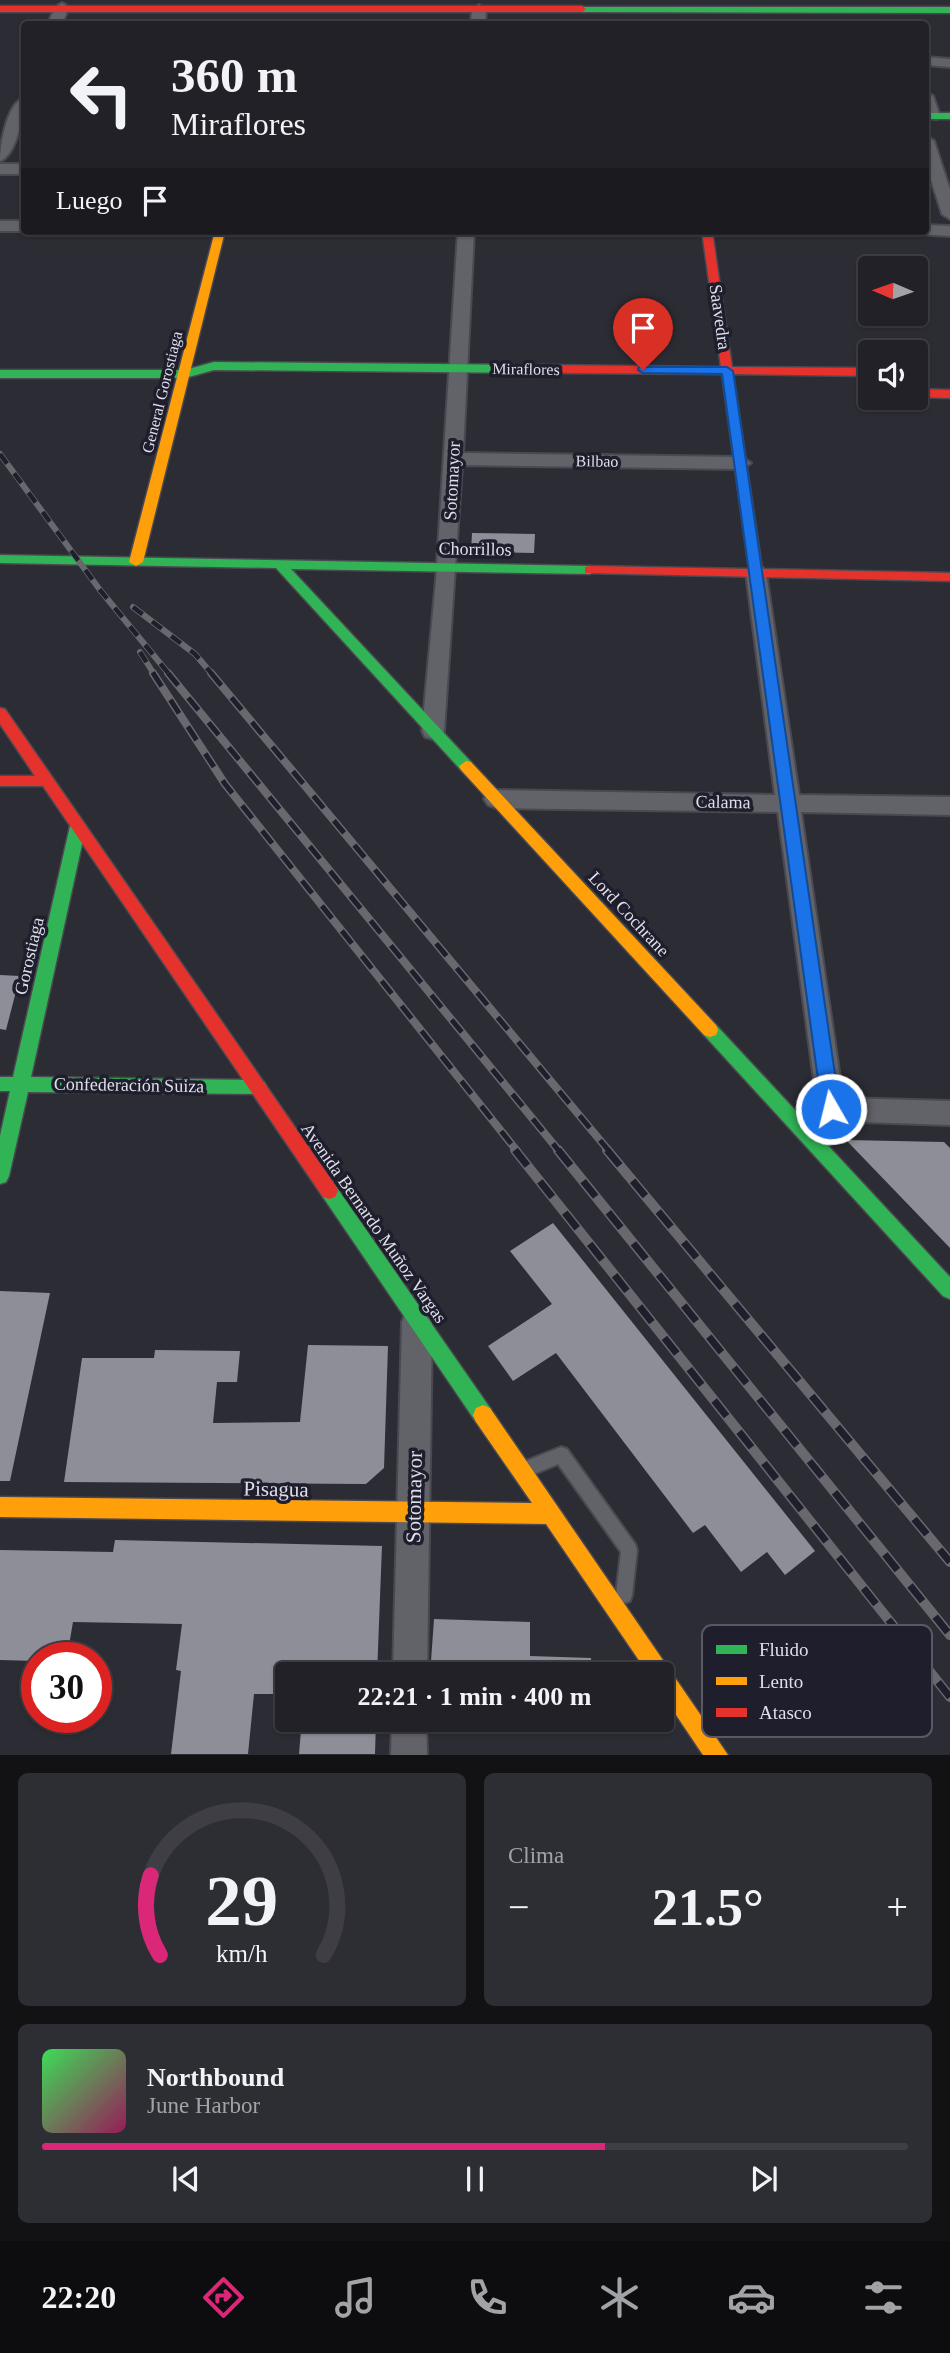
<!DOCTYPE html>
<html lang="es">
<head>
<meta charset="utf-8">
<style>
	body { margin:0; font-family:"Times New Roman",serif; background:#2d2e33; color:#f1f3f6; height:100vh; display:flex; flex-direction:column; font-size:26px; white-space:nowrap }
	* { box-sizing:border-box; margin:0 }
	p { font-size:23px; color:#a2a3a7 }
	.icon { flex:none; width:38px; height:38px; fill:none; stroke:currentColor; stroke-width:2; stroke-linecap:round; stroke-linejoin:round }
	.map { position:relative; height:1755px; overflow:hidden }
	.panel { display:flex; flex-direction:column; gap:18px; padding:18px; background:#121215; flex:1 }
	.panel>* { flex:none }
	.top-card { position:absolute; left:21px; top:21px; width:908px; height:214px; border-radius:7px; box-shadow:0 2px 5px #0004,0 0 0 2px #3e3e44; background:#212127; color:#f1f3f6; overflow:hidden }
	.needle { width:46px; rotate:272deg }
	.controls { position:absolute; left:858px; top:256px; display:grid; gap:14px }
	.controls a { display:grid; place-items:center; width:70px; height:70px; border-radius:7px; background:#212127; box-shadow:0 2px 5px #0004,0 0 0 2px #3e3e44; font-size:35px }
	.speed { position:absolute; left:21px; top:1642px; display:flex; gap:14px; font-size:35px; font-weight:700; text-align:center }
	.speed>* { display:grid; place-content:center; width:91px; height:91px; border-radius:50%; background:#212127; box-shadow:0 2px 5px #0004,0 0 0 2px #3e3e44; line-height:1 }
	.speed .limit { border:10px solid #d22; background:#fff; color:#111 }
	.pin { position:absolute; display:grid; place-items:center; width:60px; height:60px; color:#fff; margin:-72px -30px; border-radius:50% 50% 50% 0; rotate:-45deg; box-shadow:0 0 7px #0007 }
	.pin .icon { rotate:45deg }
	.me { position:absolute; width:77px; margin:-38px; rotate:352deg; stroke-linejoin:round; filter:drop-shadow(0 0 5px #0008) }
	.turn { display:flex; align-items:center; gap:24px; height:147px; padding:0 35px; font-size:32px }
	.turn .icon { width:91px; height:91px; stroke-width:2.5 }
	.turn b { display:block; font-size:49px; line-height:60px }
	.then { display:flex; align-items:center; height:66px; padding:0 35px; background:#0003; gap:14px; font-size:26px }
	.big { font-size:52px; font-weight:800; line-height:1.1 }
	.panel .tile { flex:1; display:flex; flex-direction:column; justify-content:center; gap:10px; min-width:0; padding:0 24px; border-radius:10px; background:#2d2e33 }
	.panel .dial { align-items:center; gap:0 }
	.dial svg { height:182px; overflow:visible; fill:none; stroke:#3e3e44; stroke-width:7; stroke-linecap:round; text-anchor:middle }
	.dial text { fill:#f1f3f6; stroke:none }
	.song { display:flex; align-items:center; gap:21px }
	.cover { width:84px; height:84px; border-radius:10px; background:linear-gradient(135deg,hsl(130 70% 55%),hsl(330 70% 35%)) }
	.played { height:7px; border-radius:4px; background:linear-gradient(90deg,#db2777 65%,#3e3e44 65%) }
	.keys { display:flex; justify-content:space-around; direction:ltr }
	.heat { display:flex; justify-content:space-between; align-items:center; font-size:38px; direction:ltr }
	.panel .tiles { flex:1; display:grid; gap:18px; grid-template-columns:1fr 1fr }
	.tile:last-child { grid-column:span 2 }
	.trip { position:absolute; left:275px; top:1662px; width:399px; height:70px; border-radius:7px; background:#212127; box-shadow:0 2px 5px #0004,0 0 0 2px #3e3e44; font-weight:800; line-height:70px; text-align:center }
	.tab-bar { display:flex; height:112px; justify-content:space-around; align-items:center; background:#0d0d10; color:#a2a3a7 }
	.tab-bar .icon { width:49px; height:49px }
	.tab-bar .current { color:#db2777 }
	.tab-bar b { font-size:32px; color:#f1f3f6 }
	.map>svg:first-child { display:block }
	.building { fill:#8e8e98 }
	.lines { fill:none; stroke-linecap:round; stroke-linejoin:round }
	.lane-casing { stroke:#4a4951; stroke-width:4 }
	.street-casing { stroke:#4a4951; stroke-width:4 }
	.fast-casing { stroke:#4a4951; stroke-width:3 }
	.slow-casing { stroke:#4a4951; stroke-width:3 }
	.jam-casing { stroke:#4a4951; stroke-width:3 }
	.lane { fill:#626269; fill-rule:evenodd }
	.street { fill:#626269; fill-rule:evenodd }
	.fast { fill:#30b455; fill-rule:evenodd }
	.slow { fill:#ff9f0a; fill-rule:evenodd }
	.jam { fill:#e5322d; fill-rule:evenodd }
	.rail-far2-casing { stroke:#68686e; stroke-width:6 }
	.rail-far1-casing { stroke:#68686e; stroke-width:8 }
	.rail-casing { stroke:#68686e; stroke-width:10 }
	.rail-far2 { stroke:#1f1e2d; stroke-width:4.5; stroke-dasharray:12; stroke-linecap:butt }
	.rail-far1 { stroke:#1f1e2d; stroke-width:5; stroke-dasharray:16; stroke-linecap:butt }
	.rail { stroke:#1f1e2d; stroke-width:7; stroke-dasharray:20; stroke-linecap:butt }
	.route { fill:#1a73e8; stroke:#114b97; stroke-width:2 }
	.labels { text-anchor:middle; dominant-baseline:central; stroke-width:7; stroke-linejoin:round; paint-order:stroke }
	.far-street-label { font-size:16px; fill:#dfdfea; stroke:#1f1e2d }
	.street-label { font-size:18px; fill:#dfdfea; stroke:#1f1e2d }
	.near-street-label { font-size:21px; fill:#dfdfea; stroke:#1f1e2d }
	.key { fill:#1f1e2d; stroke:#595866; stroke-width:2 }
	.key-label { font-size:19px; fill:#dfdfea }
</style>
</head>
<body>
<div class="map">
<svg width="950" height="1755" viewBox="0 0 950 1755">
	<rect width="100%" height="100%" fill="#2c2c34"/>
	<path class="building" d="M472,533L535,534L534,553L471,552Z
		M0,975L20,976L6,1030L0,1029Z
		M846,1140L944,1142L950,1148V1248Z
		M553,1223L815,1551L785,1575L767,1552L741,1572L705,1525L693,1533L556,1353L513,1381L488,1346L552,1304L510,1251Z
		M0,1291L50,1293L10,1481H0Z
		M308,1345L388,1346L384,1468L366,1484L64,1482L82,1358H154L155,1350L240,1351L237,1382H217L213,1423L300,1422Z
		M115,1540L382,1546L377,1675H287V1694H254L248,1754H171L181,1671L176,1670L182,1624L73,1622L67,1657H37V1661L0,1660V1550L113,1552Z
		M434,1619L530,1622V1656L591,1658L592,1675H430Z
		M323,1720H376L375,1754H299L301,1730H322Z"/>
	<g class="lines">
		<defs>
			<path id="lane" d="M561,1447L567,1449L635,1544L637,1550L632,1595L630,1601L624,1603L618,1601L616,1595L621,1552L558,1464L527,1477L521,1475L519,1469L521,1463Z"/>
			<path id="street" d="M62,3L69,7L62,24H48L55,7Z
				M479,5L486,9L485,24H471L472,9Z
				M926,57L950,59V67L926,65Z
				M926,92L933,96L940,116L937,119L926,118Z
				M24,98C25,112 16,156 0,161C0,145 7,103 24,98Z
				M926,136L934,141L950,190V219L942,214L926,164Z
				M0,164H24V174H0Z
				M0,221H24V231H0Z
				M926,225L950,226V236L920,234L918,231H926Z
				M458,231H474L463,453L741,457L751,463L741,469L462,465L444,731L441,737L433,739L425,737L422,731L436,580Z
				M756,566L763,568L766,573L799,795L950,797V815L801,812L843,1098L950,1101V1125L834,1121L818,1128L808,1124L804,1116L808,1108L817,1103L778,812L496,808L488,805L484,799L488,793L496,790L775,795L746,573L749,568Z
				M417,1308L428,1312L432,1322L427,1675H393L402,1322L406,1312Z
				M392,1720H426L427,1755H391Z"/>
			<path id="fast" d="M579,7H950V13L582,12L579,11Z
				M926,113H950V119H926Z
				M214,362L543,365L549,369L543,373L214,370L185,378H0V370H185Z
				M0,555L590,566L597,570L590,574L291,569L471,762L473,766L466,771L461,770L276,568L0,563Z
				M78,820L86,826L31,1077L258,1080L264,1082L267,1087L264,1092L258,1094L28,1092L9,1176L6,1182L0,1184V1136L10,1091H0V1077H13L70,826Z
				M710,1023L716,1025L950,1277V1299L943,1296L704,1035L702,1030L704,1025Z
				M329,1183L335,1185L490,1408L493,1415L490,1422L483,1425L476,1422L323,1197L320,1191L323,1185Z"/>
			<path id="slow" d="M215,231H225L143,562L136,566L129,562Z
				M466,761L471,762L716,1025L718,1030L716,1035L710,1037L704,1035L461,770L459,766Z
				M483,1405L490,1408L728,1755H703L662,1694V1675H649L546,1524L0,1517V1497L532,1503L476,1422L473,1415L476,1408Z"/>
			<path id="jam" d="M0,6H582L586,9L582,12H0Z
				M702,231H712L732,367L870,368V376L733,374L762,569L950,573V581L585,573V567L590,566L749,569L722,374L543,373L537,369L543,365L721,367Z
				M915,389L950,390V398L915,397Z
				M0,708L5,709L335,1185L338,1191L335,1197L329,1199L323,1197L43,786H0V776H35L0,724Z"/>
		</defs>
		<use href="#lane" class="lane-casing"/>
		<use href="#street" class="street-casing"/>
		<use href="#fast" class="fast-casing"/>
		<use href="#slow" class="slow-casing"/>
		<use href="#jam" class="jam-casing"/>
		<use href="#lane" class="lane"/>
		<use href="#street" class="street"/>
		<use href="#fast" class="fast"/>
		<use href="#slow" class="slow"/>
		<use href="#jam" class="jam"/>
		<defs>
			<path id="rail-far2" d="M0,454L100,590L169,674
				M133,607L195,654L212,674
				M140,652L154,674"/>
			<path id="rail-far1" d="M153,673L225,784L517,1151
				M168,673L559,1151
				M211,673L609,1151"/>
			<path id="rail" d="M515,1150L950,1697
				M558,1150L950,1635
				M607,1150L950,1562"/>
		</defs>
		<use href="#rail-far2" class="rail-far2-casing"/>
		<use href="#rail-far1" class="rail-far1-casing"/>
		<use href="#rail" class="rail-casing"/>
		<use href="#rail-far2" class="rail-far2"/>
		<use href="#rail-far1" class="rail-far1"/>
		<use href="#rail" class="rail"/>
	</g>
	<path class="route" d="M639,367H727L733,371L840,1109L837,1115L831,1117L825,1115L822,1109L722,374L643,373L638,370Z"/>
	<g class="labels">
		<g class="far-street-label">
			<text transform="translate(526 369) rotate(1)">Miraflores</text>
			<text transform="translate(162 392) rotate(-76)">General Gorostiaga</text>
			<text transform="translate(597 461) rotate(1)">Bilbao</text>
		</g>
		<g class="street-label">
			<text transform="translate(720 317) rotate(82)">Saavedra</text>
			<text transform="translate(452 481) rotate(-87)">Sotomayor</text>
			<text transform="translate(475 549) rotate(1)">Chorrillos</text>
			<text transform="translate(723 802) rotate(1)">Calama</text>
			<text transform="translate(629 914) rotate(47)">Lord Cochrane</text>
			<text transform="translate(29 956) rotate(-77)">Gorostiaga</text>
			<text transform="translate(129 1085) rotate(1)">Confederación Suiza</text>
			<text transform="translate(374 1223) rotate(55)">Avenida Bernardo Muñoz Vargas</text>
		</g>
		<g class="near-street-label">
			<text transform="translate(276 1489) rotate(1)">Pisagua</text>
			<text transform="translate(414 1497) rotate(-89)">Sotomayor</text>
		</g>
	</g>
	<rect x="702" y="1625" width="230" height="112" rx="10" class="key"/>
	<rect x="716" y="1645" width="31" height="9" fill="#30b455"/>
	<rect x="716" y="1677" width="31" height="8" fill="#ff9f0a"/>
	<rect x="716" y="1708" width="31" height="9" fill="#e5322d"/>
	<g class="key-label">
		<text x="759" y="1656">Fluido</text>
		<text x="759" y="1688">Lento</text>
		<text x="759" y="1719">Atasco</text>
	</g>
</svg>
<div class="controls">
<a><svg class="needle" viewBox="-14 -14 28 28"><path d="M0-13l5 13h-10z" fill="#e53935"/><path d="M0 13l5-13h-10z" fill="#a2a3a7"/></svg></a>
<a><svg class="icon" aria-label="sound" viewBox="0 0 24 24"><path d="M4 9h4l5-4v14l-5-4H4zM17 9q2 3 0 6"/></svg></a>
</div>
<div class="speed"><div class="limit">30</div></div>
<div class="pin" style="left:643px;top:370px;background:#d93025"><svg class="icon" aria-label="arrive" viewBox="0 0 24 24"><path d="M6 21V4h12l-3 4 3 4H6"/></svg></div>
<svg class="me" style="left:831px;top:1109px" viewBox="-20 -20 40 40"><circle r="17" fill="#1a73e8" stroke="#fff" stroke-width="3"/><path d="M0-11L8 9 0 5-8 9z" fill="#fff"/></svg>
<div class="trip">22:21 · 1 min · 400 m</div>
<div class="top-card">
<div class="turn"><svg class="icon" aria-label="left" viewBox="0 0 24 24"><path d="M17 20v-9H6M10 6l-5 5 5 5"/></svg><div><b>360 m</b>Miraflores</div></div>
<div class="then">Luego<svg class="icon" aria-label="arrive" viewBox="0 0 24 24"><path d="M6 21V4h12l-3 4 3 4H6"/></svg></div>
</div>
</div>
<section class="panel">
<div class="tiles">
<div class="tile dial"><svg viewBox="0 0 100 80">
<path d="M14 69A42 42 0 1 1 86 69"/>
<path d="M14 69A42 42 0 0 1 10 34" stroke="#db2777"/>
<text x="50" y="56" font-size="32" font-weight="700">29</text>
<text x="50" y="72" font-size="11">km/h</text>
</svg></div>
<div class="tile"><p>Clima</p>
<div class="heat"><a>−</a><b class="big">21.5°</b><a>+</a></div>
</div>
<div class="tile">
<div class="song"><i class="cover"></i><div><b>Northbound</b><p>June Harbor</p></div></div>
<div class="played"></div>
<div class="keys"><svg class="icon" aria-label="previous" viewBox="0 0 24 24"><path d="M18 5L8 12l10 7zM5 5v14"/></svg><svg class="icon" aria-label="pause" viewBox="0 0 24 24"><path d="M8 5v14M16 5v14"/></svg><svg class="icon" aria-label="next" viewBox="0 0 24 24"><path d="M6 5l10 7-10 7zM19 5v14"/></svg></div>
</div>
</div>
</section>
<nav class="tab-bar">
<b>22:20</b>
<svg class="icon current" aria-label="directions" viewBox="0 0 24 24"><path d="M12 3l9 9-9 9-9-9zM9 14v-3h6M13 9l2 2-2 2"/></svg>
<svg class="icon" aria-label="music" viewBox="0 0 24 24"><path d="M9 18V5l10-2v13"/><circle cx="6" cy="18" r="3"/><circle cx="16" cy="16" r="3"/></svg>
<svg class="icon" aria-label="phone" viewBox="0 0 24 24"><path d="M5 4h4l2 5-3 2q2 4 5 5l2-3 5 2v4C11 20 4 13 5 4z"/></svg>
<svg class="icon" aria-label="climate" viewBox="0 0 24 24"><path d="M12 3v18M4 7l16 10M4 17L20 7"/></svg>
<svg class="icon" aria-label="car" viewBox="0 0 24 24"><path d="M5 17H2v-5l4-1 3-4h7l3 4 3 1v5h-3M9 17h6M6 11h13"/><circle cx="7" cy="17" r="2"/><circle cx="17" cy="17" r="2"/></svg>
<svg class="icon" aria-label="filters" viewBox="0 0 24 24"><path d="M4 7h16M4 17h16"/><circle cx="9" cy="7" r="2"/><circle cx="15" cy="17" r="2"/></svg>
</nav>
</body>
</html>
